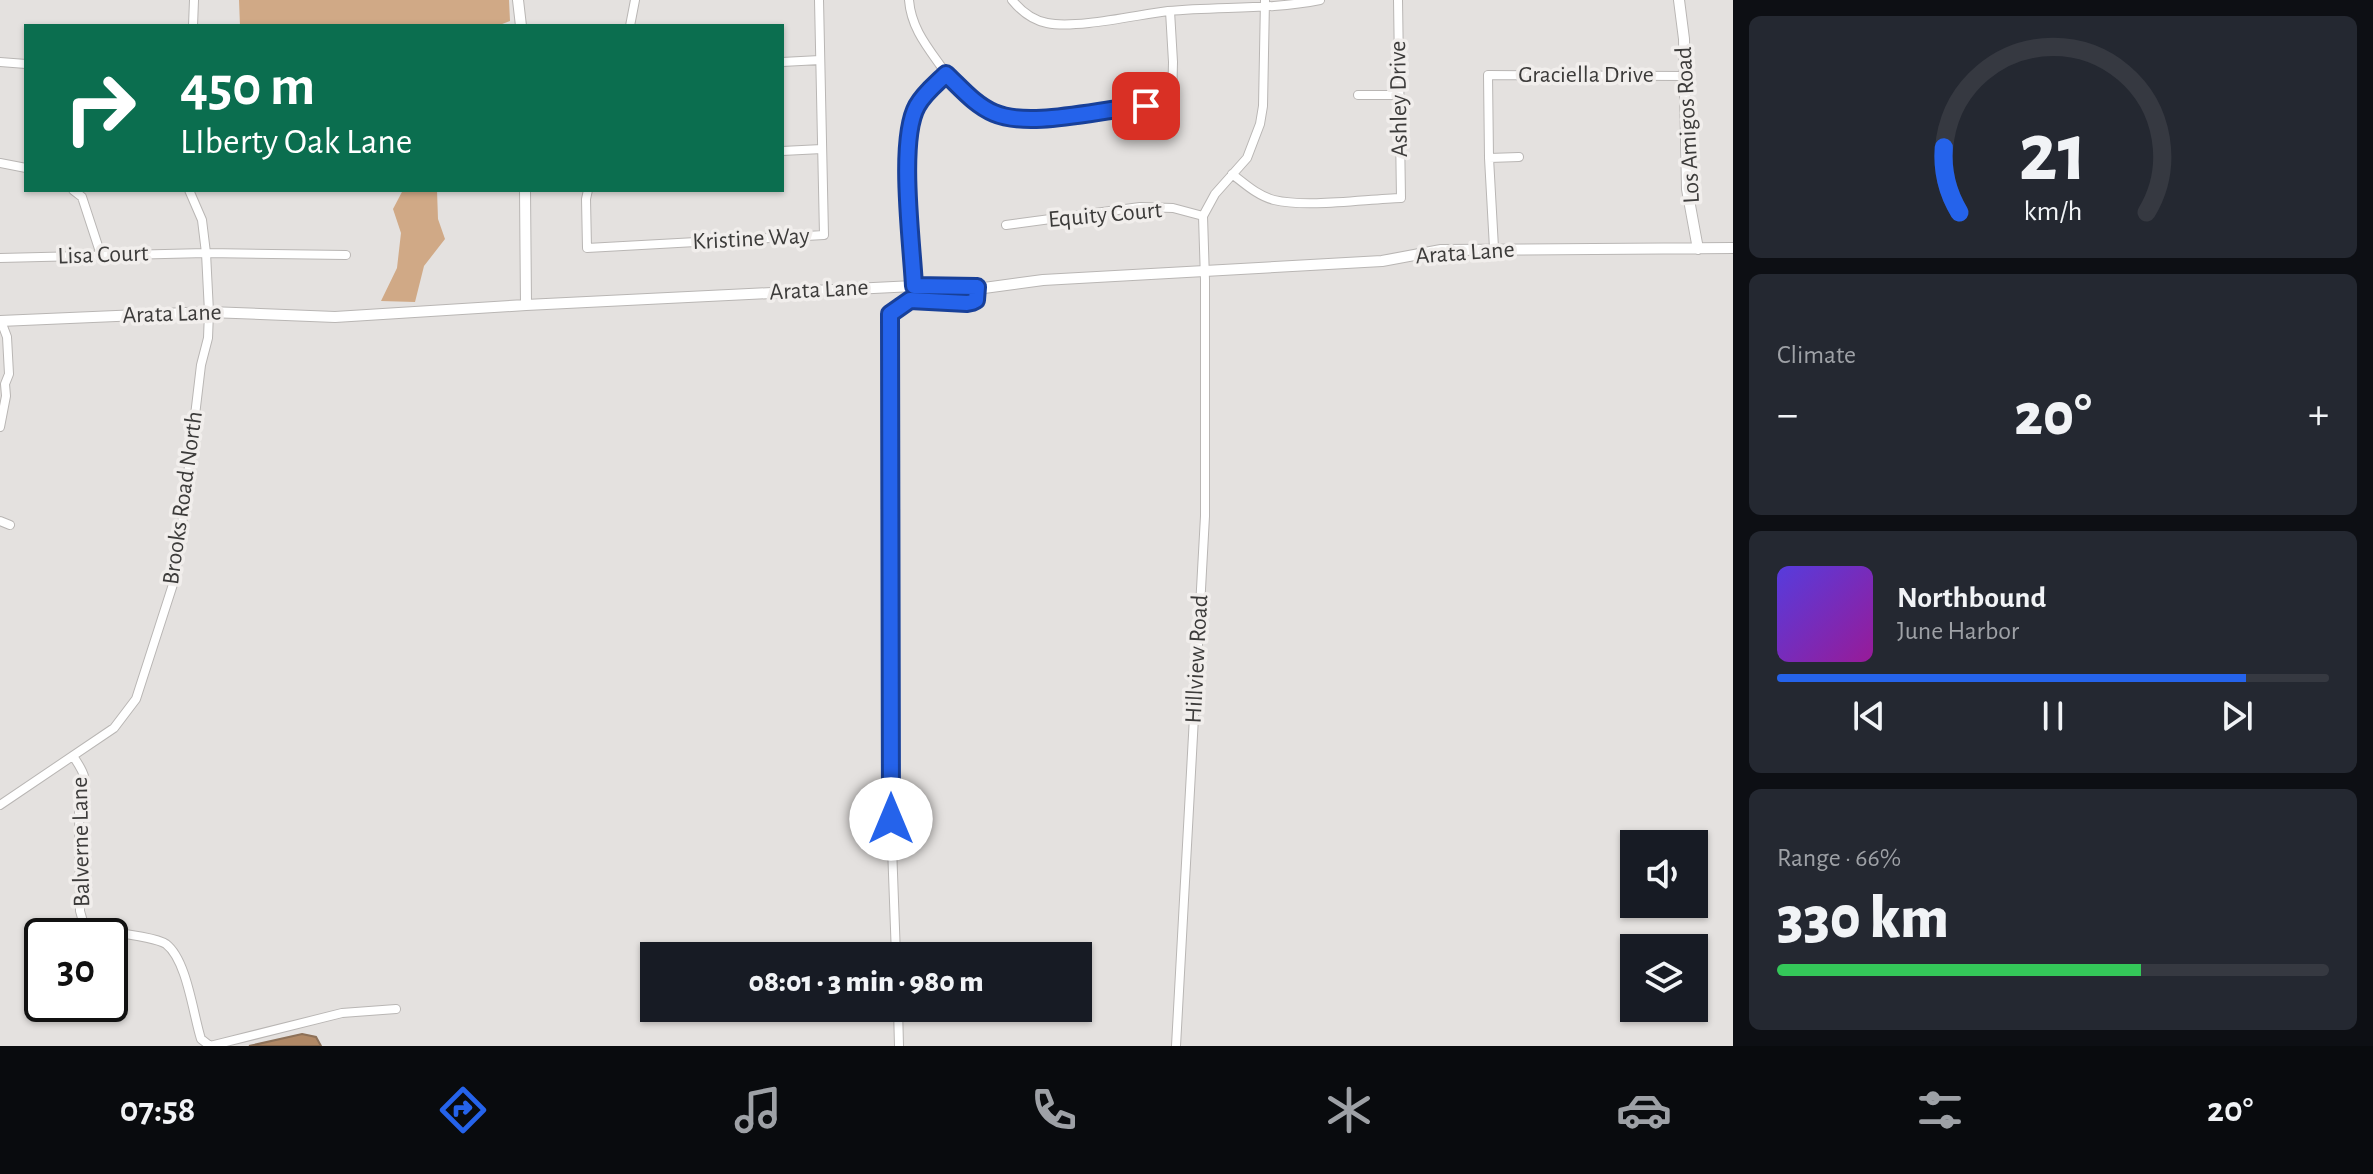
<!DOCTYPE html>
<html lang="en">
<head>
<meta charset="utf-8">
<style>
	body { margin:0; font-family:"Alegreya Sans",sans-serif; background:#242831; color:#f1f3f6; height:100vh; display:flex; flex-direction:column; font-size:30px; white-space:nowrap }
	* { box-sizing:border-box; margin:0 }
	p { font-size:26px; color:#9ea1a6 }
	.icon { flex:none; width:44px; height:44px; fill:none; stroke:currentColor; stroke-width:2; stroke-linecap:round; stroke-linejoin:round }
	.map { position:relative; flex:1; overflow:hidden }
	.drawer { display:flex; flex-direction:column; gap:16px; padding:16px; background:#0d0f14; width:640px }
	.drawer>* { flex:none }
	.guide { position:absolute; left:24px; top:24px; width:760px; height:168px; border-radius:0px; box-shadow:0 2px 6px #0004; background:#0b6e4f; color:#fff; overflow:hidden }
	.buttons { position:absolute; left:1620px; top:830px; display:grid; gap:16px }
	.buttons a { display:grid; place-items:center; width:88px; height:88px; border-radius:0px; background:#171b24; box-shadow:0 2px 6px #0004; font-size:40px }
	.speed { position:absolute; left:24px; top:918px; display:flex; gap:16px; font-size:40px; font-weight:700; text-align:center }
	.speed>* { display:grid; place-content:center; width:104px; height:104px; border-radius:50%; background:#171b24; box-shadow:0 2px 6px #0004; line-height:1 }
	.speed .limit { border:4px solid #111; border-radius:12px; background:#fff; color:#111 }
	.pin { position:absolute; display:grid; place-items:center; width:68px; height:68px; color:#fff; margin:-34px; border-radius:16px; box-shadow:0 4px 12px #0006 }
	.me { position:absolute; width:88px; margin:-44px; rotate:0deg; stroke-linejoin:round; filter:drop-shadow(0 0 6px #0008) }
	.turn { display:flex; align-items:center; gap:28px; height:168px; padding:0 24px; font-size:36px }
	.turn .icon { width:104px; height:104px; stroke-width:2.5 }
	.turn b { display:block; font-size:56px; line-height:68px }
	.big { font-size:60px; font-weight:800; line-height:1.1 }
	.drawer .widget { flex:1; display:flex; flex-direction:column; justify-content:center; gap:12px; min-width:0; padding:0 28px; border-radius:12px; background:#242831 }
	.drawer .dial { align-items:center; gap:0 }
	.dial svg { height:208px; overflow:visible; fill:none; stroke:#363941; stroke-width:7; stroke-linecap:round; text-anchor:middle }
	.dial text { fill:#f1f3f6; stroke:none }
	.song { display:flex; align-items:center; gap:24px }
	.cover { width:96px; height:96px; border-radius:12px; background:linear-gradient(135deg,hsl(250 70% 55%),hsl(300 70% 35%)) }
	.played { height:8px; border-radius:4px; background:linear-gradient(90deg,#2563eb 85%,#363941 85%) }
	.keys { display:flex; justify-content:space-around; direction:ltr }
	.heat { display:flex; justify-content:space-between; align-items:center; font-size:44px; direction:ltr }
	.charge { height:12px; border-radius:6px; background:linear-gradient(90deg,#34c759 66%,#363941 0) }
	.trip { position:absolute; left:640px; top:942px; width:452px; height:80px; border-radius:0px; background:#171b24; box-shadow:0 2px 6px #0004; font-weight:800; line-height:80px; text-align:center }
	.dock { display:flex; height:128px; justify-content:space-around; align-items:center; background:#090b0e; color:#9ea1a6 }
	.dock .icon { width:56px; height:56px }
	.dock .on { color:#2563eb }
	.dock b { font-size:36px; color:#f1f3f6 }
	main { display:flex; flex:1; min-height:0 }
	.map>svg:first-child { display:block }
	.green { fill:#d0a986 }
	.water { fill:#b08865; stroke:#8d7158; stroke-width:2 }
	.lines { fill:none; stroke-linecap:round; stroke-linejoin:round }
	.minor-casing { stroke:#b9b6b4; stroke-width:10 }
	.tertiary-casing { stroke:#b9b6b4; stroke-width:12 }
	.minor { stroke:#fff; stroke-width:8 }
	.tertiary { stroke:#fff; stroke-width:10 }
	.route-casing { stroke:#184099; stroke-width:20 }
	.route { stroke:#2563eb; stroke-width:14 }
	.labels { text-anchor:middle; dominant-baseline:central; stroke-width:7; stroke-linejoin:round; paint-order:stroke }
	.street-label { font-size:24px; fill:#3c3b3a; stroke:#f1eeec }
</style>
</head>
<body>
<main>
<div class="map">
<svg width="1733" height="1046" viewBox="0 0 1733 1046">
	<rect width="100%" height="100%" fill="#e4e1df"/>
	<path class="green" d="M239,0H509L510,21L497,26H240Z
		M403,190H437L438,219L445,239L424,266L415,302L381,301L397,268L401,233L393,209Z"/>
	<path class="water" d="M302,1034L316,1037L321,1046H249Z"/>
	<g class="lines">
		<defs>
			<path id="minor" d="M909,0C911,26 925,44 940,65C960,94 994,122 1031,120C1051,120 1072,114 1092,111C1119,107 1145,106 1172,104L1173,62L1170,11
				M1012,0C1021,11 1032,20 1047,23C1076,29 1136,15 1168,11C1219,6 1270,10 1320,0
				M193,26L194,0
				M630,26L635,0
				M0,62L26,64
				M782,62L820,60
				M1358,95H1399
				M782,151L822,149
				M1489,158L1519,157
				M0,163L26,168
				M1232,174C1245,184 1258,196 1274,200C1307,208 1366,199 1401,198L1398,0
				M73,190L82,197L101,255
				M588,190L586,199L587,248L824,235L819,0
				M1006,225L1140,207L1173,208L1203,216
				M1494,248L1489,158L1488,75L1685,76
				M0,258L206,253L346,255
				M914,286L907,151C912,111 916,102 946,74
				M0,427L6,396L5,384L9,374L7,337L1,321
				M0,521L10,525
				M73,756C86,775 88,779 79,801L80,911L84,925L91,929C107,932 154,936 166,944C187,960 193,1014 201,1039L210,1046L342,1013L396,1009
				M0,805L114,728L136,699L176,575L201,365L208,338L209,312L206,253L202,220L189,190
				M896,956L891,819L890,314L910,300L972,302L976,300L977,287
				M898,1008L899,1046
				M1176,1046L1205,516V280L1203,216L1215,194L1247,158L1260,124L1263,106L1265,0"/>
			<path id="tertiary" d="M518,0L521,26
				M1679,0L1684,39L1687,189L1698,249
				M525,190L526,305
				M0,321L209,312L335,317L526,305L914,286L984,288L1043,280L1382,261L1441,250L1733,248"/>
		</defs>
		<use href="#minor" class="minor-casing"/>
		<use href="#tertiary" class="tertiary-casing"/>
		<use href="#minor" class="minor"/>
		<use href="#tertiary" class="tertiary"/>
	</g>
	<g class="lines">
		<defs>
			<path id="route" d="M891,819L890,314L910,300L967,303L972,302L976,300L977,287L914,286C912,244 898,140 917,106C924,93 936,84 946,74C961,88 975,105 994,113C1031,129 1103,108 1146,106"/>
		</defs>
		<use href="#route" class="route-casing"/>
		<use href="#route" class="route"/>
	</g>
	<g class="labels">
		<g class="street-label">
			<text x="1586" y="75">Graciella Drive</text>
			<text transform="translate(1399 99) rotate(-91)">Ashley Drive</text>
			<text transform="translate(1688 125) rotate(-93)">Los Amigos Road</text>
			<text transform="translate(1105 215) rotate(-5)">Equity Court</text>
			<text transform="translate(751 239) rotate(-3)">Kristine Way</text>
			<text transform="translate(1465 253) rotate(-4)">Arata Lane</text>
			<text transform="translate(103 255) rotate(-2)">Lisa Court</text>
			<text transform="translate(819 290) rotate(-3)">Arata Lane</text>
			<text transform="translate(172 314) rotate(-2)">Arata Lane</text>
			<text transform="translate(183 498) rotate(-82)">Brooks Road North</text>
			<text transform="translate(1197 659) rotate(-87)">Hillview Road</text>
			<text transform="translate(81 842) rotate(-91)">Balverne Lane</text>
		</g>
	</g>
</svg>
<div class="buttons">
<a><svg class="icon" aria-label="sound" viewBox="0 0 24 24"><path d="M4 9h4l5-4v14l-5-4H4zM17 9q2 3 0 6"/></svg></a>
<a><svg class="icon" aria-label="layers" viewBox="0 0 24 24"><path d="M12 4l9 5-9 5-9-5zM3 14l9 5 9-5"/></svg></a>
</div>
<div class="speed"><div class="limit">30</div></div>
<div class="pin" style="left:1146px;top:106px;background:#d93025"><svg class="icon" aria-label="arrive" viewBox="0 0 24 24"><path d="M6 21V4h12l-3 4 3 4H6"/></svg></div>
<svg class="me" style="left:891px;top:819px" viewBox="-20 -20 40 40"><circle r="19" fill="#fff"/><path d="M0-13L10 11 0 6-10 11z" fill="#2563eb"/></svg>
<div class="trip">08:01 · 3 min · 980 m</div>
<div class="guide">
<div class="turn"><svg class="icon" aria-label="right" viewBox="0 0 24 24"><path d="M7 20v-9h11M14 6l5 5-5 5"/></svg><div><b>450 m</b>LIberty Oak Lane</div></div>
</div>
</div>
<section class="drawer">
<div class="widget dial"><svg viewBox="0 0 100 80">
<path d="M14 69A42 42 0 1 1 86 69"/>
<path d="M14 69A42 42 0 0 1 8 44" stroke="#2563eb"/>
<text x="50" y="56" font-size="32" font-weight="700">21</text>
<text x="50" y="72" font-size="11">km/h</text>
</svg></div>
<div class="widget"><p>Climate</p>
<div class="heat"><a>−</a><b class="big">20°</b><a>+</a></div>
</div>
<div class="widget">
<div class="song"><i class="cover"></i><div><b>Northbound</b><p>June Harbor</p></div></div>
<div class="played"></div>
<div class="keys"><svg class="icon" aria-label="previous" viewBox="0 0 24 24"><path d="M18 5L8 12l10 7zM5 5v14"/></svg><svg class="icon" aria-label="pause" viewBox="0 0 24 24"><path d="M8 5v14M16 5v14"/></svg><svg class="icon" aria-label="next" viewBox="0 0 24 24"><path d="M6 5l10 7-10 7zM19 5v14"/></svg></div>
</div>
<div class="widget"><p>Range · 66%</p><b class="big">330 km</b><div class="charge"></div></div>
</section>
</main>
<nav class="dock">
<b>07:58</b>
<svg class="icon on" aria-label="directions" viewBox="0 0 24 24"><path d="M12 3l9 9-9 9-9-9zM9 14v-3h6M13 9l2 2-2 2"/></svg>
<svg class="icon" aria-label="music" viewBox="0 0 24 24"><path d="M9 18V5l10-2v13"/><circle cx="6" cy="18" r="3"/><circle cx="16" cy="16" r="3"/></svg>
<svg class="icon" aria-label="phone" viewBox="0 0 24 24"><path d="M5 4h4l2 5-3 2q2 4 5 5l2-3 5 2v4C11 20 4 13 5 4z"/></svg>
<svg class="icon" aria-label="climate" viewBox="0 0 24 24"><path d="M12 3v18M4 7l16 10M4 17L20 7"/></svg>
<svg class="icon" aria-label="car" viewBox="0 0 24 24"><path d="M5 17H2v-5l4-1 3-4h7l3 4 3 1v5h-3M9 17h6M6 11h13"/><circle cx="7" cy="17" r="2"/><circle cx="17" cy="17" r="2"/></svg>
<svg class="icon" aria-label="filters" viewBox="0 0 24 24"><path d="M4 7h16M4 17h16"/><circle cx="9" cy="7" r="2"/><circle cx="15" cy="17" r="2"/></svg>
<b>20°</b>
</nav>
</body>
</html>
